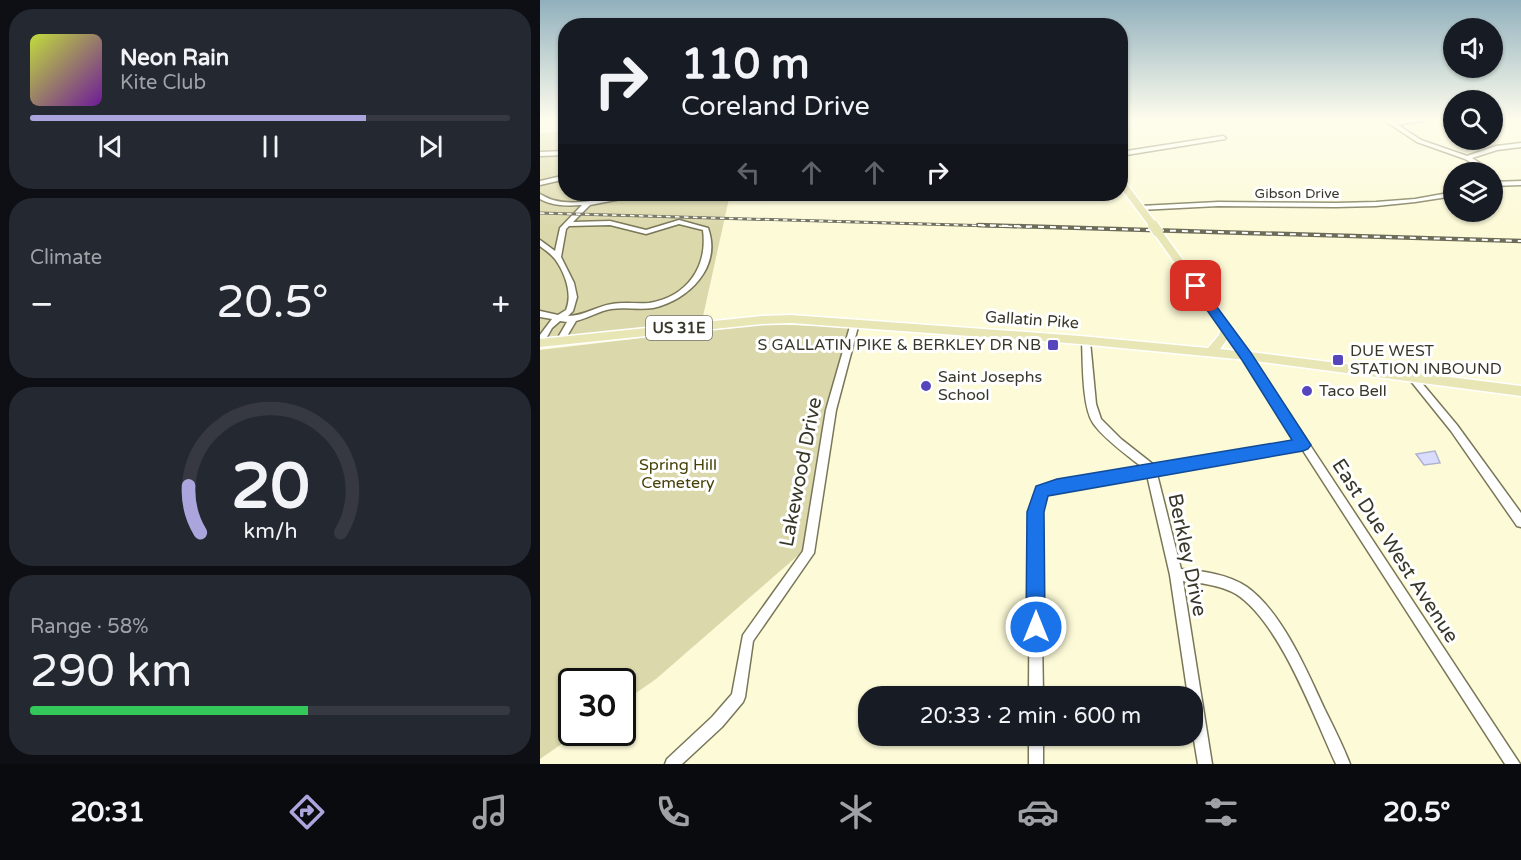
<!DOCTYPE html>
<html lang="en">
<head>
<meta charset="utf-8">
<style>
	body { margin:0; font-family:"Varela Round",sans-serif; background:#242831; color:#f1f3f6; height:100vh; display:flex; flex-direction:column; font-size:22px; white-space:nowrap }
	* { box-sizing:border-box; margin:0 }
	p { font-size:20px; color:#9ea1a6 }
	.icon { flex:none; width:33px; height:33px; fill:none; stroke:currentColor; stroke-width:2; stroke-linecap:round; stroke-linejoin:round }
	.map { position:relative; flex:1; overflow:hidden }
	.sheet { display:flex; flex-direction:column; gap:9px; padding:9px; background:#0d0f14; width:540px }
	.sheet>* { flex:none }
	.banner { position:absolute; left:18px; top:18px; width:570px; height:183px; border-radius:24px; box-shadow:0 2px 4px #0004; background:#171b24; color:#f1f3f6; overflow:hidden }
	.tools { position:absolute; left:903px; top:18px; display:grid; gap:12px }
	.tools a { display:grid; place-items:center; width:60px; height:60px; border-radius:50%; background:#171b24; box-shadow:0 2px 4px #0004; font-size:30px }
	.speed { position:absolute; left:18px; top:668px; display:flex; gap:12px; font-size:30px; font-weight:700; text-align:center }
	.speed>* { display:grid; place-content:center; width:78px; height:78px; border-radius:50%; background:#171b24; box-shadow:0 2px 4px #0004; line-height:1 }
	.speed .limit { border:3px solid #111; border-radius:9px; background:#fff; color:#111 }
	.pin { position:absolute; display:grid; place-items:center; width:51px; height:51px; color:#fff; margin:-26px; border-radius:12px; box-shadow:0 3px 9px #0006 }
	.me { position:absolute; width:66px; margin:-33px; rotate:0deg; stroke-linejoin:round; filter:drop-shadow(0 0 4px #0008) }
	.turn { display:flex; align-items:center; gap:21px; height:126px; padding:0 24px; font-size:27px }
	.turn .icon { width:78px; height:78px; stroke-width:2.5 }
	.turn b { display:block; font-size:42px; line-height:51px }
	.lanes { display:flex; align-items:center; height:57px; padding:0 24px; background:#0003; justify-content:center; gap:30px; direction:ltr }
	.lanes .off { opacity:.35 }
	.big { font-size:45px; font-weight:600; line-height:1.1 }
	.sheet .tile { flex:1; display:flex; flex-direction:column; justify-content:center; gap:9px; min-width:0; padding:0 21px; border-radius:24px; background:#242831 }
	.sheet .dial { align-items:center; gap:0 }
	.dial svg { height:156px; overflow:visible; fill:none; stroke:#363941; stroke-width:7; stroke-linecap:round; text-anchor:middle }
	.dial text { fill:#f1f3f6; stroke:none }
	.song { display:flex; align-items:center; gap:18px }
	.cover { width:72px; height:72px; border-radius:9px; background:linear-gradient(135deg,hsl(70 70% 55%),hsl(280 70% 35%)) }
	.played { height:6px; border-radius:3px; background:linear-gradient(90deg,#aba5dd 70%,#363941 70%) }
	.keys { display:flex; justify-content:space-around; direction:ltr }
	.heat { display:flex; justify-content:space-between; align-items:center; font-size:33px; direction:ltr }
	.charge { height:9px; border-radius:4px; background:linear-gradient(90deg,#34c759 58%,#363941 0) }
	.trip { position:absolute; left:318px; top:686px; width:345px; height:60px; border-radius:24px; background:#171b24; box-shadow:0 2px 4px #0004; font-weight:600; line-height:60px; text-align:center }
	.tab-bar { display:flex; height:96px; justify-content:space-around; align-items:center; background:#090b0e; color:#9ea1a6 }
	.tab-bar .icon { width:42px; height:42px }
	.tab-bar .current { color:#aba5dd }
	.tab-bar b { font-size:27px; color:#f1f3f6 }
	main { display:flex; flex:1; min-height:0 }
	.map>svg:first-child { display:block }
	.green { fill:#dbd8ac }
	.building { fill:#dadcfe; stroke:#b0b2d2; stroke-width:1.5 }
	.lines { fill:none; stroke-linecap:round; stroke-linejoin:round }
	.minor-casing { stroke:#797758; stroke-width:3 }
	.major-casing { stroke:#fff; stroke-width:3 }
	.minor { fill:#fff; fill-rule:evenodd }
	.major { fill:#e9e6b6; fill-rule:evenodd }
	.rail-far1-casing { stroke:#6d6c58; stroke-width:3 }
	.rail-casing { stroke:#6d6c58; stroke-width:4.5 }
	.rail-far1 { stroke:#fff; stroke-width:1.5; stroke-dasharray:4.5; stroke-linecap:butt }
	.rail { stroke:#fff; stroke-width:2; stroke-dasharray:6; stroke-linecap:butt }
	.major-bridge-far1-casing { stroke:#fff; stroke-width:10; stroke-linecap:butt }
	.major-bridge-casing { stroke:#fff; stroke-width:13; stroke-linecap:butt }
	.major-bridge-far1 { stroke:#e9e6b6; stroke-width:8 }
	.major-bridge { stroke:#e9e6b6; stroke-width:10 }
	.route { fill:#1a73e8; stroke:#114b97; stroke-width:1.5 }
	.poi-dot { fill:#5646be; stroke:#fff; stroke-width:2 }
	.labels { text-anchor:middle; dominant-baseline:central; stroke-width:6; stroke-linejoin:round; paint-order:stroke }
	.far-street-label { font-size:14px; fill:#383729; stroke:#fff }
	.shield { fill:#fff; stroke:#747369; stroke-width:1.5 }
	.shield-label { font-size:15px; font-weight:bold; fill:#383729 }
	.street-label { font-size:16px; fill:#383729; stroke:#fff }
	.poi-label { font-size:16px; fill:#383729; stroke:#fff; text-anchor:start }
	.park-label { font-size:16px; fill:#464107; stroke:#fff }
	.near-street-label { font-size:20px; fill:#383729; stroke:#fff }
</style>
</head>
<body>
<main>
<section class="sheet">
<div class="tile">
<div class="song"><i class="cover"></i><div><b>Neon Rain</b><p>Kite Club</p></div></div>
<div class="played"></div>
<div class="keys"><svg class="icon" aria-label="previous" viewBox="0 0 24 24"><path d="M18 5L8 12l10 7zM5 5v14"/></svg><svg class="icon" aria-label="pause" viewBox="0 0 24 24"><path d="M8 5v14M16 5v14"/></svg><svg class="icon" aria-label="next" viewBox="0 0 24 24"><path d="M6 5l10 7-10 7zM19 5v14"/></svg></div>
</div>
<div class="tile"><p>Climate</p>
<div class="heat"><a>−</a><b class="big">20.5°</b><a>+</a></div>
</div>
<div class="tile dial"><svg viewBox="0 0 100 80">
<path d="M14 69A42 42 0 1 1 86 69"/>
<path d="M14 69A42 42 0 0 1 8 45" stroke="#aba5dd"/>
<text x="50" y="56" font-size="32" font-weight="700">20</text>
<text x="50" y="72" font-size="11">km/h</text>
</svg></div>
<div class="tile"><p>Range · 58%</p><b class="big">290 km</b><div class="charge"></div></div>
</section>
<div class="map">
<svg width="981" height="764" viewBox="0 0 981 764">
	<rect width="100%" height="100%" fill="#fcfad7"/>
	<path class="green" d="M25,131L26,194H190L162,321L0,339V133Z
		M219,324L311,327L262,552L116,679L83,702L82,681H32V732H39L0,759V350Z"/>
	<path class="building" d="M895,451L900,463L884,465L876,454Z"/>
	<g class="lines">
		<defs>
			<path id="minor" d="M842,119H849L854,122L875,119H891L858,125L881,140L927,156L956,146L981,143V147L957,150L932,158L954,172L952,173L948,172L925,159L877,142Z
				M683,136L686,138L685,139L580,156V152Z
				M26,151V155L0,156V152Z
				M26,175V179L0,185V181Z
				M981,181V185L952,186V182Z
				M914,192V196L875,202L836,206L796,207L678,206L600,210L597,208L600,206L678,202L796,203L836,202L875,199Z
				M0,194C4,196 9,199 13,200C41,208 71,194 99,194L96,196L50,205L33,222L70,221L106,230L139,220L168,228C182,267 149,300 113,308C99,310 85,307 71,309C59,311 48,318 36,321L23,343L20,344L16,341L27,322L20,321L12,328L3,344L0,345V335L12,319L0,317V311L18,315L26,310C33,294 25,273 15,259C11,254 5,250 0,246V240L15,251L20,228L42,205C27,206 13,206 0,199ZM139,224L163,230C168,267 147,297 109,303C97,304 84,302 72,304C57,306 44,316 28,316L33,311L37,297L34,283L21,257L26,229L29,226L70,225L106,234Z
				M315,320L319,323L296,410L274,553L213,641L205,697L203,702L182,727L142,764H125L127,759L172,717L192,694L203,635L263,551L286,410L311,323Z
				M546,338L550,341L556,404L561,419L581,439L614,465L758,442L703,356L704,354H710L980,764H965L762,449L617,474L641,569C662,571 688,574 707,587C742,612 767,671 785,710C794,728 803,746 810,764H796C774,717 740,622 696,594C681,585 660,583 643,581L672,764H658L652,728V696H648L630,575L607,475L517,491L505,494L500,512L503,696H489L490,512L497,488L517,481L602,467C588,456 563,438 553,423C542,406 543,362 542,341Z
				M873,375L876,376L917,425L981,513V527L977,526L911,431L870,380L869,378Z
				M489,735H503V764H489Z"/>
			<path id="major" d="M580,179H583L616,223V227H610L580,187Z
				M618,229L621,230L710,352L981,386V396L707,360L540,344L251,323L222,324L0,347V339L222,316L251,315L540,336L668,348L679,335L681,328L613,232ZM688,338L697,351L680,349Z"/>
		</defs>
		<use href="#minor" class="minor-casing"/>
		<use href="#major" class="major-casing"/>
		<use href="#minor" class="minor"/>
		<use href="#major" class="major"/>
		<defs>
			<path id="rail-far1" d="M0,213L490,227"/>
			<path id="rail" d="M438,225L981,241"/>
		</defs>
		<use href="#rail-far1" class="rail-far1-casing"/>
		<use href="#rail" class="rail-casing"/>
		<use href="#rail-far1" class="rail-far1"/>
		<use href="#rail" class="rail"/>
		<defs>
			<path id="major-bridge-far1" d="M613,225L614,227"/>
			<path id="major-bridge" d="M613,225L618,232"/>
		</defs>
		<use href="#major-bridge-far1" class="major-bridge-far1-casing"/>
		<use href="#major-bridge" class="major-bridge-casing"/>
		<use href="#major-bridge-far1" class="major-bridge-far1"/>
		<use href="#major-bridge" class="major-bridge"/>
	</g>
	<linearGradient id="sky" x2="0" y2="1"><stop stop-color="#91b0bd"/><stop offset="0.53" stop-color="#fefded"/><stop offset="1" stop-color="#fefded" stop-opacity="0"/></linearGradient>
	<rect width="981" height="226" fill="url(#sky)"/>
	<path class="route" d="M656,283L660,284L711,353L771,445L768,449L763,451L508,496L504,512L505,627L502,634L496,636L489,634L486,627L487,512L496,486L517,479L752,440L702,360L650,286Z"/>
	<g class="poi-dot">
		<rect x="507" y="339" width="12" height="12" rx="3"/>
		<rect x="792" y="354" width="12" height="12" rx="3"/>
		<circle cx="386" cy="386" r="6"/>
		<circle cx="767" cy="391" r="6"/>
	</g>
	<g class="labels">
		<g class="far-street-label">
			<text x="757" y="193">Gibson Drive</text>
		</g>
		<rect class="shield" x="106" y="316" width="66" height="24" rx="4.5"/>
		<g class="shield-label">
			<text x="139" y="328">US 31E</text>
		</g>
		<g class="street-label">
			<text transform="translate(492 320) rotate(4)">Gallatin Pike</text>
		</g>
		<g class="poi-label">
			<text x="501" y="345" text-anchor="end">S GALLATIN PIKE &amp; BERKLEY DR NB</text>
			<text x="810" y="351">DUE WEST<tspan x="810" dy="18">STATION INBOUND</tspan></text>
			<text x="398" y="377">Saint Josephs<tspan x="398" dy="18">School</tspan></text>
			<text x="779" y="391">Taco Bell</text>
		</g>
		<g class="park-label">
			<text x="138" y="465">Spring Hill<tspan x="138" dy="18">Cemetery</tspan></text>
		</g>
		<g class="near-street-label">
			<text transform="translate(261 472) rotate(-79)">Lakewood Drive</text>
			<text transform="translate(855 551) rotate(57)">East Due West Avenue</text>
			<text transform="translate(647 555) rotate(78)">Berkley Drive</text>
		</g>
	</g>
</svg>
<div class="tools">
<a><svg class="icon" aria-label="sound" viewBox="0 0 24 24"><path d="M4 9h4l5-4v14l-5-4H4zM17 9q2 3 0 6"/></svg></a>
<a><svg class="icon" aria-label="search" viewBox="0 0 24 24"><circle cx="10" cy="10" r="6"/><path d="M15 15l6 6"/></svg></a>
<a><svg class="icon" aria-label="layers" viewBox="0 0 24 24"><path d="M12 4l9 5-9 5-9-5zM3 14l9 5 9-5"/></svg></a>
</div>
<div class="speed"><div class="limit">30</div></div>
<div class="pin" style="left:656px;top:286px;background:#d93025"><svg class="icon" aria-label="arrive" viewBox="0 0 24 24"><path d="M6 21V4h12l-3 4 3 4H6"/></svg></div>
<svg class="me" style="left:496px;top:627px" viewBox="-20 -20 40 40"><circle r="17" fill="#1a73e8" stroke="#fff" stroke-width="3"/><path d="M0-11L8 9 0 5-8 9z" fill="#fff"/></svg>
<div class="trip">20:33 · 2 min · 600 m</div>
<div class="banner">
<div class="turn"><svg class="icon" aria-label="right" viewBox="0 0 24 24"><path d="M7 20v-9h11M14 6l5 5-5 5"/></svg><div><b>110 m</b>Coreland Drive</div></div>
<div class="lanes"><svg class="icon off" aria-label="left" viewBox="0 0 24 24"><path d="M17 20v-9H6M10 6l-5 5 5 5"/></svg><svg class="icon off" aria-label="ahead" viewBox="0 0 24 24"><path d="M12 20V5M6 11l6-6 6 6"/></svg><svg class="icon off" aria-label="ahead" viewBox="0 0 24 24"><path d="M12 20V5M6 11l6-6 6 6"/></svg><svg class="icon" aria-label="right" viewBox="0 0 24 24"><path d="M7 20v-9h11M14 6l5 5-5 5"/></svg></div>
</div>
</div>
</main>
<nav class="tab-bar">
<b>20:31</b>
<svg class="icon current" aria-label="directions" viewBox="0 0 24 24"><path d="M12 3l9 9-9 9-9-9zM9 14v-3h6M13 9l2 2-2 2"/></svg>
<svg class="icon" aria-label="music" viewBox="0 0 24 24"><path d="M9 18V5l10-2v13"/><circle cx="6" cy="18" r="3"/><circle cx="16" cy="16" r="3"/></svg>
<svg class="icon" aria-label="phone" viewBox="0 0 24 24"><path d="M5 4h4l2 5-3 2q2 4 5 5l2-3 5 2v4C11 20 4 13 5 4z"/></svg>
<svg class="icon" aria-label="climate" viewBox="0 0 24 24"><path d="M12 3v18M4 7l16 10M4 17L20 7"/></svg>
<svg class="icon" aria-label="car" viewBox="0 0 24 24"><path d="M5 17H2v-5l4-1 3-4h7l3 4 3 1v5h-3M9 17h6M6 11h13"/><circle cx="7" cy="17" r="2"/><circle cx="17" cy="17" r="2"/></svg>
<svg class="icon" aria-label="filters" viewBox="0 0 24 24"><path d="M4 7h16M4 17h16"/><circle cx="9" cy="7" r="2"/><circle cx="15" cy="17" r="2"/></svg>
<b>20.5°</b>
</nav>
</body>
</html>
